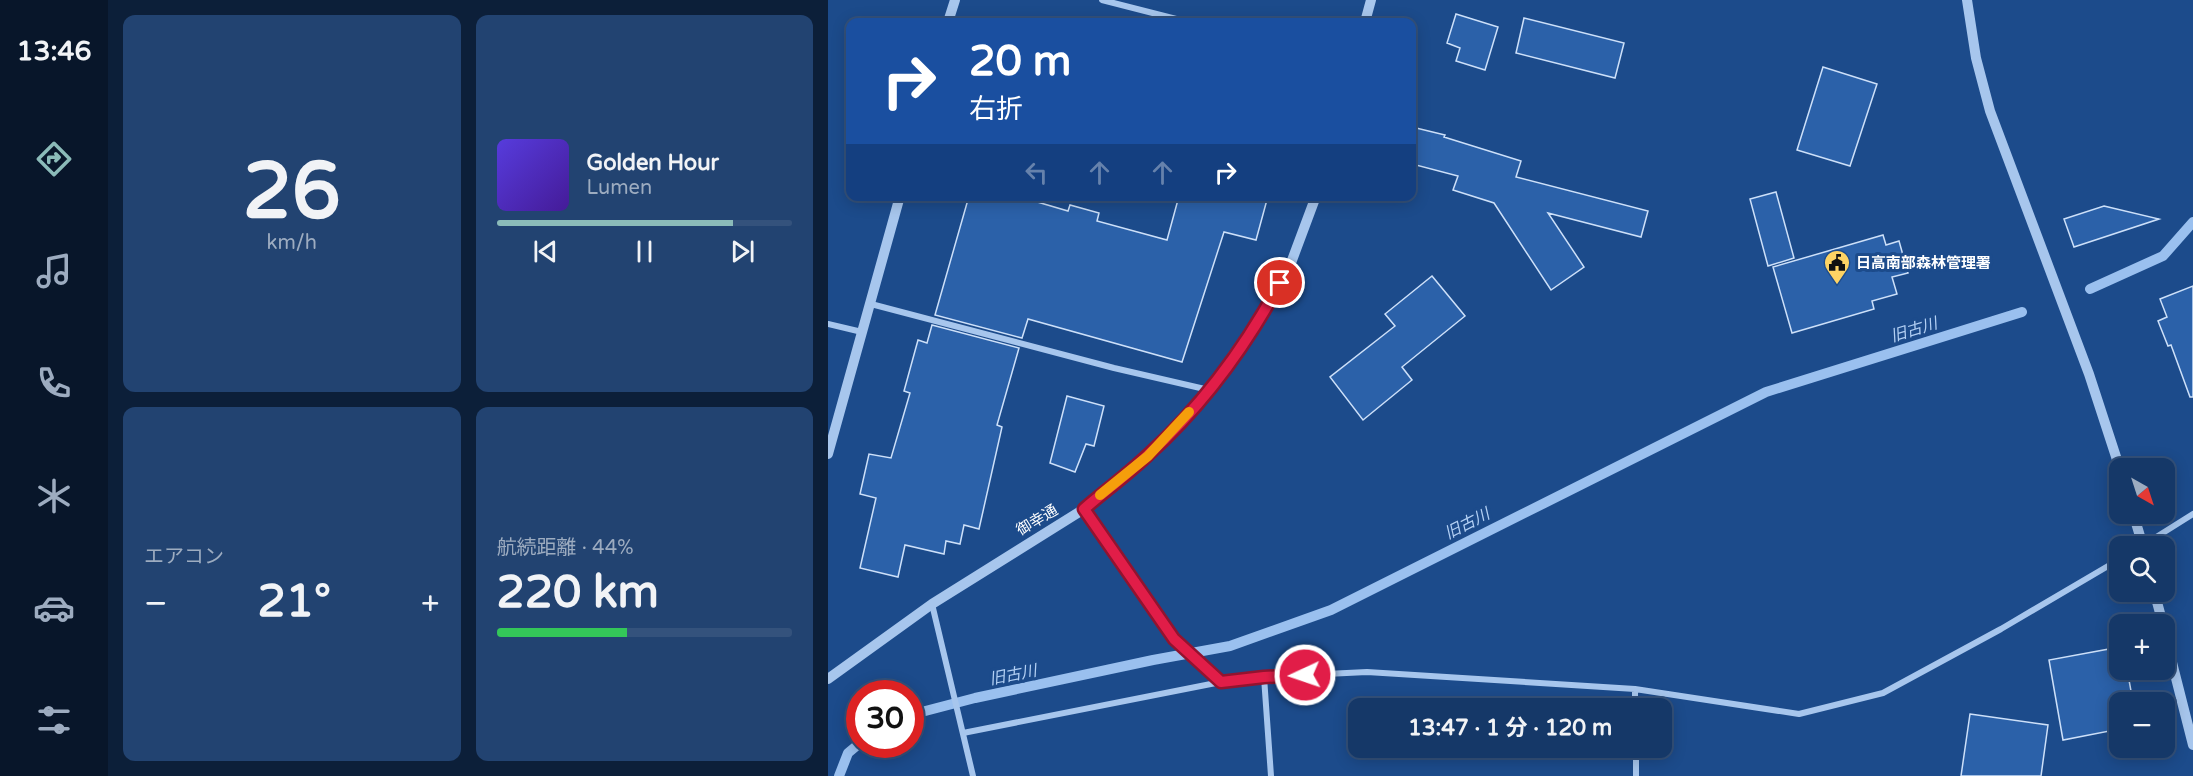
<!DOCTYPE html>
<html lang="ja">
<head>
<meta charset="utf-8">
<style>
	body { margin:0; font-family:"Varela Round","Noto Sans JP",sans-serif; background:#224371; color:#f1f3f6; height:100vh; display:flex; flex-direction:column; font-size:22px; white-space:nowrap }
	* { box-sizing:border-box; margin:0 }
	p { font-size:20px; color:#9dacc0 }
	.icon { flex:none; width:33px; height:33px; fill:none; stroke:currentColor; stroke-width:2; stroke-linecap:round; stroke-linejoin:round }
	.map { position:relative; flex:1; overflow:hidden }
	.sheet { display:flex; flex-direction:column; gap:15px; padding:15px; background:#0c1f39; width:720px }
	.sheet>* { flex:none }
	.guide { position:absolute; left:18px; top:18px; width:570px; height:183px; border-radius:12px; box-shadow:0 3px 15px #0003,0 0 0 2px #34527c; background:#1a4fa0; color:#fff; overflow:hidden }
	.needle { width:39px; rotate:141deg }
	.tools { position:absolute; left:1281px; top:458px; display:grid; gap:12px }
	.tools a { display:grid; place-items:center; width:66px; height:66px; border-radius:12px; background:#153868; box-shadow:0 3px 15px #0003,0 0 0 2px #34527c; font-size:30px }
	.speed { position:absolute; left:18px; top:680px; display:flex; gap:12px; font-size:30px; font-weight:700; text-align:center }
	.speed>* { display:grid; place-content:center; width:78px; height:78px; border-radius:50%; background:#153868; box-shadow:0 3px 15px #0003,0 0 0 2px #34527c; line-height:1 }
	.speed .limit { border:9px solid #d22; background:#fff; color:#111 }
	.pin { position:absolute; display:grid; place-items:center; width:51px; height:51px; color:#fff; margin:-26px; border:3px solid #fff; border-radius:50%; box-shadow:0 2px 6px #0007 }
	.me { position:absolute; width:66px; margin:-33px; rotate:267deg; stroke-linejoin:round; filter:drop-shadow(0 0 4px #0008) }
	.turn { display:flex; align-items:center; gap:21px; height:126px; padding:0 24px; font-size:27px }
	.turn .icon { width:78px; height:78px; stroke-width:2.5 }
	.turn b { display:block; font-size:42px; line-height:51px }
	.lanes { display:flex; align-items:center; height:57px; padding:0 24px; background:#0003; justify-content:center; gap:30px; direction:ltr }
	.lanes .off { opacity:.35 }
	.big { font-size:45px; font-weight:700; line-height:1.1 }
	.sheet .tile { flex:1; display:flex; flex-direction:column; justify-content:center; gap:9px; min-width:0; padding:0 21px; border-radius:12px; background:#224371 }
	.sheet .dial { align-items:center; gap:0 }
	.dial b { font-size:78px; line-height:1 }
	.song { display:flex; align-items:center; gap:18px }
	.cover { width:72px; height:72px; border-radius:9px; background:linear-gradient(135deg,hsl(250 70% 55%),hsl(260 70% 35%)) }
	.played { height:6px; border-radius:3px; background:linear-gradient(90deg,#8bbbb9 80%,#34527c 80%) }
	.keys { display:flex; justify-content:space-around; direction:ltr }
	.heat { display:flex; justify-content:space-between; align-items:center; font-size:33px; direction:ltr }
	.charge { height:9px; border-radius:4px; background:linear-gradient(90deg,#34c759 44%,#34527c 0) }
	.sheet .tiles { flex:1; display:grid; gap:15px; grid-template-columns:repeat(2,1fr) }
	.trip { position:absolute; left:520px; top:698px; width:324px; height:60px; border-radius:12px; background:#153868; box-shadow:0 3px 15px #0003,0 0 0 2px #34527c; font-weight:700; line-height:60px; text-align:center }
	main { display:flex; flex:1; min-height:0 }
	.dock { display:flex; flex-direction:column; width:108px; justify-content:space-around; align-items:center; background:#08162a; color:#9dacc0 }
	.dock .icon { width:42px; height:42px }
	.dock .selected { color:#8bbbb9 }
	.dock b { font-size:27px; color:#f1f3f6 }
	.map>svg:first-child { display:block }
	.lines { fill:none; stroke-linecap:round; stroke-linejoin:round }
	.stream { stroke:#9ac0ef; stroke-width:10 }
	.building { fill:#2b61a9; stroke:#cde0f9; stroke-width:1.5 }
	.minor { stroke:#a7c6ed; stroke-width:6 }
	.tertiary { stroke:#a7c6ed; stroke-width:10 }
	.route-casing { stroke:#92132f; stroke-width:15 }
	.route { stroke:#e11d48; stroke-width:10 }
	.slow { stroke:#f59e0b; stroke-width:10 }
	.labels { text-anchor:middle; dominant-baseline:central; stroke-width:6; stroke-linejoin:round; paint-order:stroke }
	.poi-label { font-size:15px; font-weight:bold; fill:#fff; stroke:#1c4b8b; text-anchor:start }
	.street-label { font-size:15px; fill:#fff; stroke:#1c4b8b }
	.water-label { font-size:16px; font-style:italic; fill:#b3d0f4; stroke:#1c4b8b }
</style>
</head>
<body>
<main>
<nav class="dock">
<b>13:46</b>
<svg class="icon selected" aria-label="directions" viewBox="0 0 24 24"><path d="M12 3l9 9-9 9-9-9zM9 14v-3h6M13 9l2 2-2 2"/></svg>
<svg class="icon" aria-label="music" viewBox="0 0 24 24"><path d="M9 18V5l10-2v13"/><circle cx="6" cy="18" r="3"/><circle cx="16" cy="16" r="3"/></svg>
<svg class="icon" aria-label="phone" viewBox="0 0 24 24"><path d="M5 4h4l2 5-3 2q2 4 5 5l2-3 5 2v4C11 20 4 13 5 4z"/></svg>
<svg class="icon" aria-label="climate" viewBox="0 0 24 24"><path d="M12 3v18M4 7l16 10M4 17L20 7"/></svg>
<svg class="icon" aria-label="car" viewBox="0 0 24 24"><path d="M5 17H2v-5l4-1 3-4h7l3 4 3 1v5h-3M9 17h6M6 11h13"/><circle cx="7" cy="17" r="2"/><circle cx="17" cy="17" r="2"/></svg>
<svg class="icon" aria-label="filters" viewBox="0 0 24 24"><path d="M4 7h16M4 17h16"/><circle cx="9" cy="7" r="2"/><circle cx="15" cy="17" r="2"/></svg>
</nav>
<section class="sheet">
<div class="tiles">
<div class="tile dial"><b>26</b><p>km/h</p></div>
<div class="tile">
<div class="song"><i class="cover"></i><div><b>Golden Hour</b><p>Lumen</p></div></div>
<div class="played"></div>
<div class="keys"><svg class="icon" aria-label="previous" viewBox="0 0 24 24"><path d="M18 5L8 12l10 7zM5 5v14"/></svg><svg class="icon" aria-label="pause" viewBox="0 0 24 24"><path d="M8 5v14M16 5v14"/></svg><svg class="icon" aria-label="next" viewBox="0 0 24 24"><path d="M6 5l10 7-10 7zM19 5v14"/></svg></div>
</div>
<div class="tile"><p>エアコン</p>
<div class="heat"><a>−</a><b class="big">21°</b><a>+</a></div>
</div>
<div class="tile"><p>航続距離 · 44%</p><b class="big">220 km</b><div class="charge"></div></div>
</div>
</section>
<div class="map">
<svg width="1365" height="776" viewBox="0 0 1365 776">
	<rect width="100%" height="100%" fill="#1c4b8b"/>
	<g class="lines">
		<path class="stream" d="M1262,289L1335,256L1365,222
			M82,715L147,698L325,660L402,646L503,610L938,392L1194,312
			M11,776L20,753L32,743"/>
	</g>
	<path class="building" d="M628,14L670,27L657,70L628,61L632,48L619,43Z
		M696,18L796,43L787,78L688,53Z
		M995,67L1049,84L1022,166L969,150Z
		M584,127L617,135L616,137L693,161L688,177L820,211L813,237L720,213L756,267L723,290L666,203L625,190L630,176L584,164Z
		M948,192L966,258L940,266L922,199Z
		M141,196H189L240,211L242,205L271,213L269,221L339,240L351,196H440L428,240L396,232L354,362L200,319L194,338L107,315Z
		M1276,206L1331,219L1246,247L1236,219Z
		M1055,235L1058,245L1071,241L1080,273L1064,277L1069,294L1044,301L1046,309L964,333L945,267Z
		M604,276L637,316L574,367L584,380L535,420L502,377L567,326L557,314Z
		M1365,286V397H1362L1343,345L1340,346L1330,321L1339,317L1332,299Z
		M104,325L191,348L169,425L174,427L151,529L136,525L132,544L118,541L116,554L77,545L70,577L32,568L48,498L32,494L41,454L63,458L82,393L76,391L90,340L99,343Z
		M239,396L276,406L266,446L258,444L247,472L222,463Z
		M1292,647V669H1299L1305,702H1292V729L1235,740L1221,660Z
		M1142,714L1220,725L1213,776H1133Z"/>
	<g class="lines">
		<path class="minor" d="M274,0L360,22
			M43,304L286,368L381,390
			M0,324L34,332
			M256,509L346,639L393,682L436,677L539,672L807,689L971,714L1055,693L1173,629L1292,559
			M1314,546L1365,514
			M104,604L145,776
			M436,677L443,776
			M807,689V708
			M135,733L393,682
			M808,747V776"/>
		<path class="tertiary" d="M1139,0L1148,58L1162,111L1261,374L1292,469
			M120,22L127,0
			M537,22L543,0
			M0,454L72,196
			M1305,513L1315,546
			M1326,591L1335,624
			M1336,631L1365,745
			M0,679L104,604L256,509L320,455L381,390L441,303L463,263L488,196"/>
	</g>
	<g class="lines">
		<defs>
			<path id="route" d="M452,283C418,346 373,407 320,455C300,474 277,491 256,509L346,639L393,682L436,677L477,675"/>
		</defs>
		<use href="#route" class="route-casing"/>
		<use href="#route" class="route"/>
		<path class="slow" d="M272,495L320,456L361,412"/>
	</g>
	<defs>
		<symbol id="civic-pin" viewBox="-11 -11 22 30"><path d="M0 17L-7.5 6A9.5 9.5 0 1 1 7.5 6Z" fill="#fdd364" stroke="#1c4b8b"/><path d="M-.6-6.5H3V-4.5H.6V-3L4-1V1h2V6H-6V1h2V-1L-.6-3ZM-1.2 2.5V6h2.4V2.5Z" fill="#111"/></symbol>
	</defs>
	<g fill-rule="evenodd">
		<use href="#civic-pin" x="994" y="248" width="30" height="40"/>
	</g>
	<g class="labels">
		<g class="poi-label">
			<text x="1028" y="263">日高南部森林管理署</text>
		</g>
		<g class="street-label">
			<text transform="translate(209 520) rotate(-31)">御幸通</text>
		</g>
		<g class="water-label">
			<text transform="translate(1086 330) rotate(-17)">旧古川</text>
			<text transform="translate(639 524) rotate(-27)">旧古川</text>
			<text transform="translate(185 675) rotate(-11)">旧古川</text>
		</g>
	</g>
</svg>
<div class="tools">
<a><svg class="needle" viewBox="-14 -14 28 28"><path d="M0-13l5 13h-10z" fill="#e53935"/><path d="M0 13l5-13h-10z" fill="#9dacc0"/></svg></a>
<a><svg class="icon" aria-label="search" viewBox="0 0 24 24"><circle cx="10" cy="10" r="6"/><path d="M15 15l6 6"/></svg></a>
<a>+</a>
<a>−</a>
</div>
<div class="speed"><div class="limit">30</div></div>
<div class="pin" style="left:452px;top:283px;background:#d93025"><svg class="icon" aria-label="arrive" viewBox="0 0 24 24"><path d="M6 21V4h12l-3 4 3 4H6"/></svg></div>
<svg class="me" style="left:477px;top:675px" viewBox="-20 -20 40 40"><circle r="17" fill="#e11d48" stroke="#fff" stroke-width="3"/><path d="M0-11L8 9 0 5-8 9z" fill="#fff"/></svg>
<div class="trip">13:47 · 1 分 · 120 m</div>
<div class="guide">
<div class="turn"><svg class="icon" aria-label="right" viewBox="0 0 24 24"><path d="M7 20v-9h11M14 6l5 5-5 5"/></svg><div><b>20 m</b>右折</div></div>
<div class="lanes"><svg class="icon off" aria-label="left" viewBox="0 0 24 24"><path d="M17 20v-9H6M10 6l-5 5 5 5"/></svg><svg class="icon off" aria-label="ahead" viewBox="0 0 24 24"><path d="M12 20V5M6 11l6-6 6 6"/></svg><svg class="icon off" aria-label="ahead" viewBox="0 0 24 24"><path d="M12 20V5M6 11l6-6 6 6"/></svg><svg class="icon" aria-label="right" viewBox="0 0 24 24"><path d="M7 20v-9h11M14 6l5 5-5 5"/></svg></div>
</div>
</div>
</main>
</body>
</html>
